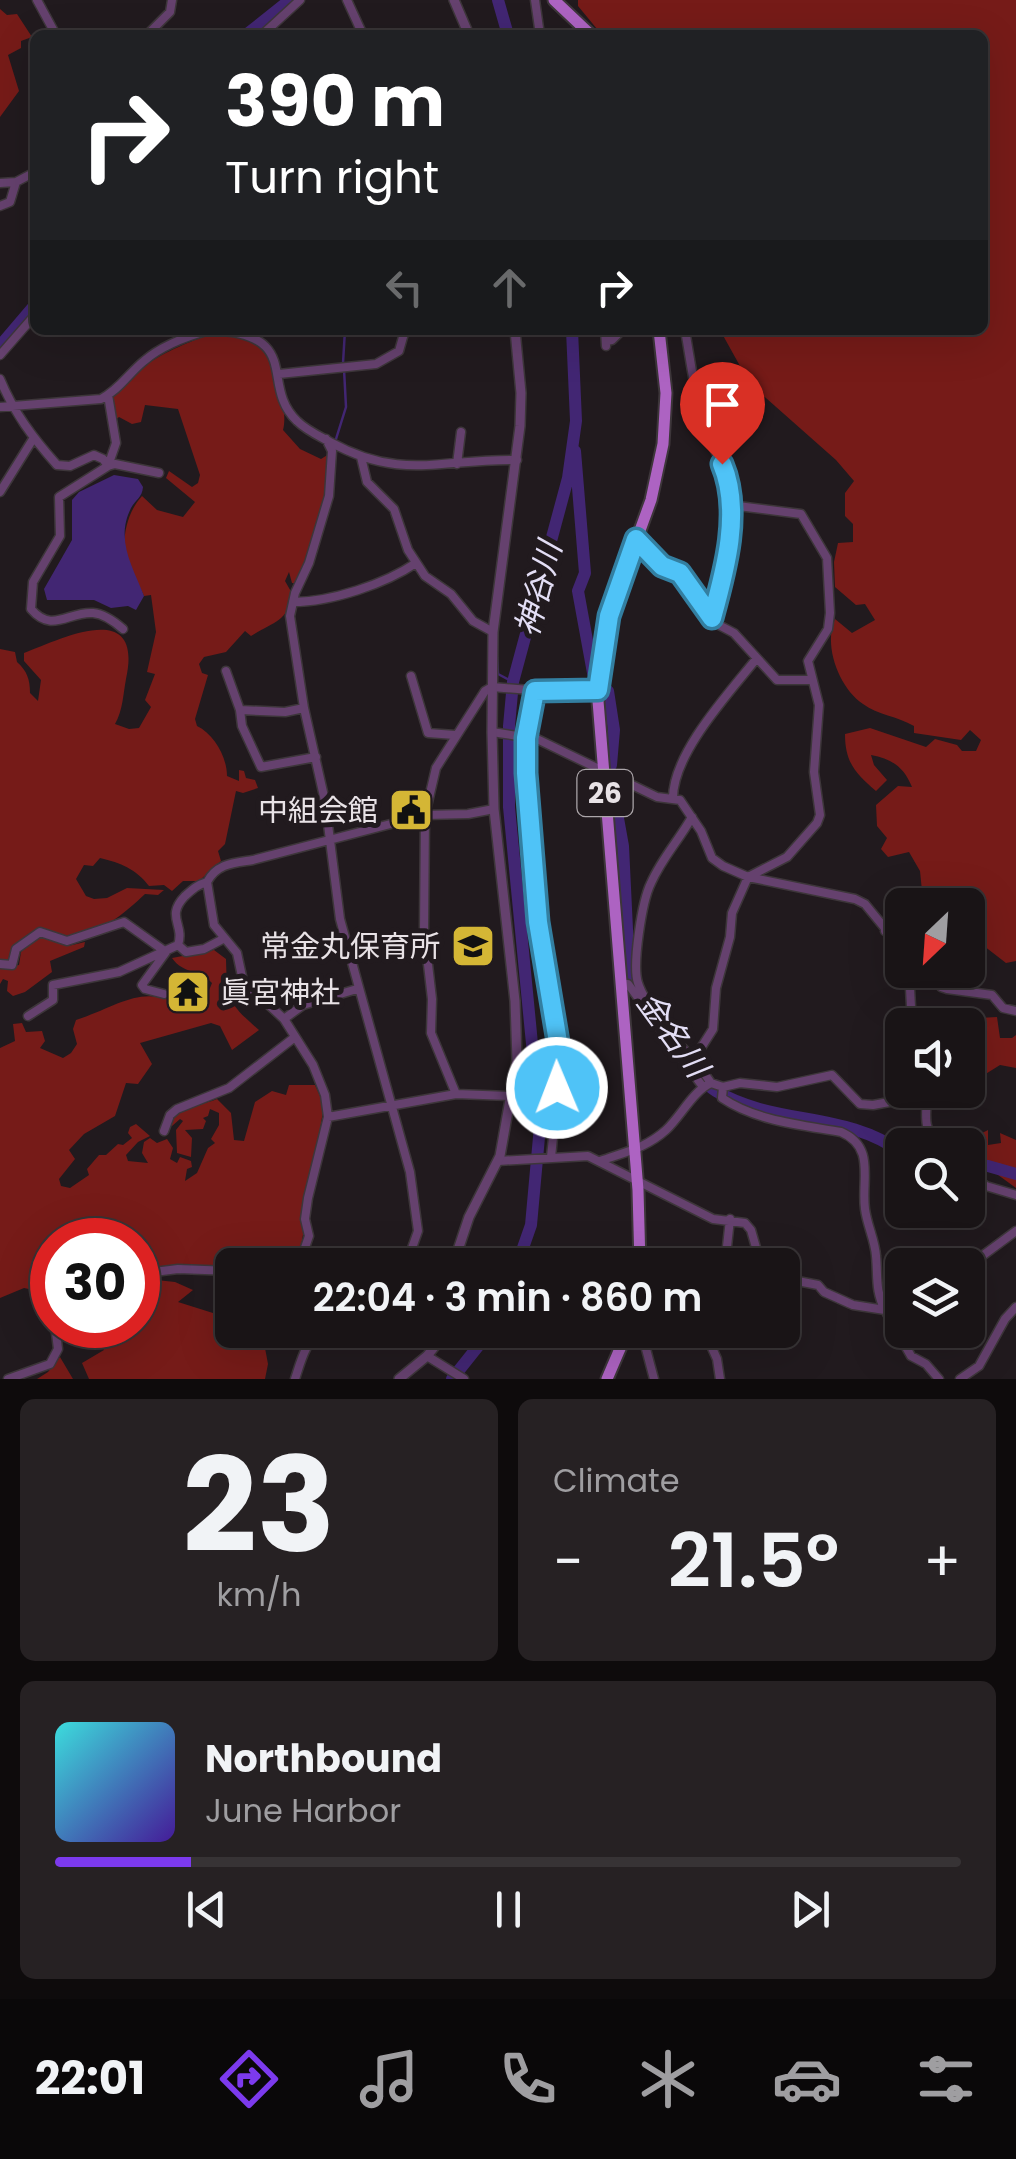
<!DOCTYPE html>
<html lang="en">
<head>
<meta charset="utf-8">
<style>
	body { margin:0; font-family:Poppins,"Noto Sans JP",sans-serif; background:#262123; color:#f1f3f6; height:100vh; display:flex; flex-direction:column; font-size:38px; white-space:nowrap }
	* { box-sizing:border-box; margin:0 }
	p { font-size:32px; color:#9f9ea1 }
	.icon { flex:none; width:55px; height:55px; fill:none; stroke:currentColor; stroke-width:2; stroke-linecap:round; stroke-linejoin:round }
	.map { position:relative; height:1379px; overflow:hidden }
	.sheet { display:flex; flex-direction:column; gap:20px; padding:20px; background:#0e0b0c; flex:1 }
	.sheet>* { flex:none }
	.hud { position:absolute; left:30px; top:30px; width:958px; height:305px; border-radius:15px; box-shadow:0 10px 40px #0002,0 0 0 2px #373335; background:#202124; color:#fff; overflow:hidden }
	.needle { width:65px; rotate:205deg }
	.fabs { position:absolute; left:885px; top:888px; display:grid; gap:20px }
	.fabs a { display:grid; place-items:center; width:100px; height:100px; border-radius:15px; background:#191416; box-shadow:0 10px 40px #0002,0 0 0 2px #373335; font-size:50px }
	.speed { position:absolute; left:30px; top:1218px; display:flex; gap:20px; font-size:50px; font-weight:700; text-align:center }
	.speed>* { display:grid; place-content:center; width:130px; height:130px; border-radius:50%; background:#191416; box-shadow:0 10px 40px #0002,0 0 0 2px #373335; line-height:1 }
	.speed .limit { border:15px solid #d22; background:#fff; color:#111 }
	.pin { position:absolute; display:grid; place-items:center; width:85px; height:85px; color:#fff; margin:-102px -42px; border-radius:50% 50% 50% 0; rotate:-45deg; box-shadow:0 0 10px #0007 }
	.pin .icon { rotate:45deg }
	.me { position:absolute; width:110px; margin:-55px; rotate:359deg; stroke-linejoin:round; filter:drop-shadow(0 0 8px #0008) }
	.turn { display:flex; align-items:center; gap:35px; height:210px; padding:0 30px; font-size:45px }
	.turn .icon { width:130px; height:130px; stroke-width:2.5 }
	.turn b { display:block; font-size:70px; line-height:85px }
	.lanes { display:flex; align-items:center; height:95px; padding:0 30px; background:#0003; justify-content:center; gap:50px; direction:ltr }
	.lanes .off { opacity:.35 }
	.big { font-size:75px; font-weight:600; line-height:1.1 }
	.sheet .widget { flex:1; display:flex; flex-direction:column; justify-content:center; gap:15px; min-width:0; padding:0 35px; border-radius:15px; background:#262123 }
	.sheet .dial { align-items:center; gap:0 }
	.dial b { font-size:130px; line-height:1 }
	.song { display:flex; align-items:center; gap:30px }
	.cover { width:120px; height:120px; border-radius:15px; background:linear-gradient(135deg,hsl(180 70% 55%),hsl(260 70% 35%)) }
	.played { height:10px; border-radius:5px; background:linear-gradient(90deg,#7c3aed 15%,#373335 15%) }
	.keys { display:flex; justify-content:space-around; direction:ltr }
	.heat { display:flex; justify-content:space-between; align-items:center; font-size:55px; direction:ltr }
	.sheet .tiles { flex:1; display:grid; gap:20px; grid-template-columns:1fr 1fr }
	.widget:last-child { grid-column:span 2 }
	.trip { position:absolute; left:215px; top:1248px; width:585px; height:100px; border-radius:15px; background:#191416; box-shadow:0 10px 40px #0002,0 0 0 2px #373335; font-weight:600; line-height:100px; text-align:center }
	.menu { display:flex; height:160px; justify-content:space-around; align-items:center; background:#0a0809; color:#9f9ea1 }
	.menu .icon { width:70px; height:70px }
	.menu .on { color:#7c3aed }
	.menu b { font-size:45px; color:#f1f3f6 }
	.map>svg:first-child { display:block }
	.forest { fill:#761b18 }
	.water { fill:#422673 }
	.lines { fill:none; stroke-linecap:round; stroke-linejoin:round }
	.stream { stroke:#422673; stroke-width:2.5 }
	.river { stroke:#422673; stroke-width:12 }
	.minor-casing { stroke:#3d363a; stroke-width:11 }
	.tertiary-casing { stroke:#3d363a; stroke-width:12 }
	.primary-casing { stroke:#3d363a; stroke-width:15 }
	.minor { stroke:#65416e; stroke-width:8 }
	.tertiary { stroke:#65416e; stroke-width:9 }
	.primary { stroke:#ad63c2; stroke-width:11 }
	.route-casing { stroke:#337fa1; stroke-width:25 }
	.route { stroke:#4fc3f7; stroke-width:18 }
	.labels { text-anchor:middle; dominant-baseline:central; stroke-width:10; stroke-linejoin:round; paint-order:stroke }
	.shield { fill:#211a1e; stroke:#aca6aa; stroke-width:2.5 }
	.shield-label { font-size:28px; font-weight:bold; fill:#e8e2e6 }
	.poi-label { font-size:30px; fill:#e8e2e6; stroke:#211a1e; text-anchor:end }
	.water-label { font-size:32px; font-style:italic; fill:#e3def5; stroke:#211a1e }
</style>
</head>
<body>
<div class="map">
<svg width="1016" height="1379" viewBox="0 0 1016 1379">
	<rect width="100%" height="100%" fill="#211a1e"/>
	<path class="forest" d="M578,0H1016V961L1006,963L984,946L975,928L968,926V905H941L940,900L922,891L920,871L909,852L888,857L881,849L887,838L877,826L876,805L898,786L912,787C904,767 892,759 871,755L874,765L887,780L876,791C855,773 845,762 845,734L870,728L926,747L935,739L957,745L962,751H976L981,740L970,730L961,740L914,733V726C897,716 878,715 863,704C839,688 823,645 835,619L852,633L875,620L865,604L856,605L835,587L834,562L838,543L853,542V524L845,516V493L854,481L836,460L750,384L720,330H982V35H602L578,6Z
		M0,9L7,15L17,14L32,37L21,41V48L8,55L19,91L0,117Z
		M214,334C226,336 243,336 254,341C274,351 289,410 283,430L300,449L321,459L329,454L327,496L303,584L292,583L289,572L285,581L293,595C287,622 273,622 251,636L245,631L226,652L204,657L199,664L202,673L208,675L195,719L197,726C214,734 227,757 227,776L239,781V770L244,771L246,778L255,780L258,788L243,793L236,791L225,844L218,851L221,861L199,881H183L172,891L164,885L149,886C136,869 121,863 100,858L93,866L84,865L76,879L86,896L94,899L107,898L127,888L164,890L158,895L145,894C125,913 100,934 71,937C62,938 57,931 48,930C28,928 15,947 9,963L0,962V649L15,652L17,662C27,671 30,679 30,693L38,701L41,680L24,661V653C61,639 144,597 126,679C123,695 123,710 115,724L129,729L139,728L151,707L145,700L155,674L147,672L156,632L151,595L144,596C139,584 129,570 126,558C121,537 128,511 142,496L157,510L183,517L195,502L166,478L169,471L192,487L198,483L200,475L178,409L145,405L141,422L132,424L119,417L114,421C113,416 110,411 111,405C113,374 187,340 214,334Z
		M45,936L68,946L85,942L84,947L50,961L52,972L25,992L13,996L7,991L8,981L3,979L0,984V968L19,965L21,952L34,939Z
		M214,950L226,959C227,1000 228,1003 259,1030L232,1050L220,1026L211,1023L140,1043L152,1064L138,1084L126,1083L115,1116L84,1134L69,1150L75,1159L59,1179L61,1186L70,1188L89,1175L87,1169L99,1155H106L118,1144L123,1145L132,1138L128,1133L130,1127L136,1124L150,1136L138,1142L126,1155L128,1161L148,1163L142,1153L144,1142L150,1138L157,1143L167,1139L173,1148L170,1159L177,1163L180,1157L191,1161L192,1167L187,1169L185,1181L197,1173L208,1148L215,1143L211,1139L219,1125V1113L210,1109L208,1116L203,1118L206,1121L203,1129L185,1130L192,1138L191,1157L177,1153L176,1130L183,1121L180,1119L172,1126L170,1117C179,1109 205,1104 217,1099L231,1113L234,1140L244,1141L255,1102L272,1091L286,1095L289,1085H315L324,1105L300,1253L287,1261L271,1265L138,1270V1240H52V1294L24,1288L0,1298V1048L15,1041L13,1024L22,1023L26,1032L42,1031L45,1041L40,1048L63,1058L71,1053L77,1044L73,1029L76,1020C120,1006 144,981 187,1009C201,1006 207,996 212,983C200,970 183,974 172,958Z
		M997,1017L1000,1038H1012L1016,1035V1068L1000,1065L968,1085V1033L971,1031L968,1025L960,1024V1018L974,1022L979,1018Z
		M988,1130V1145L1001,1143L1000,1133L1016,1140V1188L983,1164H968V1145L961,1144Z
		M138,1278L175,1282L193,1290L178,1302L232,1319V1330H284L278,1346L265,1348L268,1364L265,1379H89L82,1363L104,1350L99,1341L105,1326L138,1325Z
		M60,1357L73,1379H37L48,1372Z"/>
	<path class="water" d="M114,475L138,479L143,487C142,498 136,499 131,508C115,540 133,567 144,596L136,610L128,606L111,608L94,600H47L44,589L72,540V500L79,492Z"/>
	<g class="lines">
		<path class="stream" d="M343,363L345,330
			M336,439L346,407L344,369
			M497,657L498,674L513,682"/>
		<path class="river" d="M498,0L508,35
			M246,35L290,0
			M0,346L35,305
			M575,451L585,573L578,591L593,673
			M608,691L614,730L611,765
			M611,779L623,846L629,971L643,998
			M675,1042C687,1058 699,1081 716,1091C774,1126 847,1111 902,1153
			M968,1164L988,1166L1016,1174
			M517,1265L531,1225L540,1126L509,807V726L513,682L568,478L576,421L572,330
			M452,1379L491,1330"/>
		<defs>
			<path id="minor" d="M37,0L56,35
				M347,0L363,35
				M535,0L540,35
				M147,35L170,12L172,0
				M262,35L300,0
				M0,183L16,182L35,172
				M0,206L10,202L16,182
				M214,330C304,336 259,385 297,421C306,430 319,436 330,442C403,482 442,458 517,460
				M605,330L606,346
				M685,330C691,363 695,398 705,429C711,447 724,462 727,479C735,526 724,573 712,618
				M606,341L612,340L622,330
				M0,355L35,315
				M279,374L376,364L399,351L405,330
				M0,379C14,413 33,438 57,465L70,466L94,455L103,459L108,466L59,497L60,536L33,582L31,609C52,634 69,611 93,613C104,614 115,622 123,629
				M108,395L116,443L108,466L115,464L159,473
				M0,407L101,399C119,390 129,373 144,361C161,346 188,336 210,330
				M326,439L332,451L329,496L309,563L295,593L290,616L304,708L325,801L340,919L410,1172L418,1231L406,1265
				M361,457L367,482L394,509L408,550L425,576L451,594L473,621L493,632
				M457,464L461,432
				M0,492L33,439
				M730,505L801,514L827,558L830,613L828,629L808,661L819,705L814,772L820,815L817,823L787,857L748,877L732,913L730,937L716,988L713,1029L694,1059L711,1083L723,1087L740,1083L777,1087L832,1075L860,1104L873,1105L927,1095
				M636,539L661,566L681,573L715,623L734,633L777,680H812
				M293,602C331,602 385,584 416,563
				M226,671L240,710L242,726L261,767L316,757
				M411,676L428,733L455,735
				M535,691L526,737L530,840L538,923L561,1060L551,1157
				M240,710L285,712L304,708
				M492,732L537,739L657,797L680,800L701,831L712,858L723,866L748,877L855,899L865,904L902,949
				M673,798C673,753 729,693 757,658
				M692,817C679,840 662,858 651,883C642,901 632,965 638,983C645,1005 677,1044 694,1059
				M207,882L214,925L237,953L243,981L284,1019L313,1065L325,1095L328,1117L308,1198L305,1219L309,1236L299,1265
				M885,931L893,929L902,938
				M178,945L186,952L204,949L223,939
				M0,964L12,965L16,949L40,932L67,941L124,922L166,952L142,985L145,989L164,994
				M909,970L912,1025
				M933,970L941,987L947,989L992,995L1003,1008L1016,1011
				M621,984H628L703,1087
				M28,1016L53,1000V985L119,972L178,945C185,924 165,917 185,896C193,889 197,885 207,882C217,863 234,863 253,860L425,815L468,814L494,809
				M284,1019L303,1005L357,989
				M723,1087L722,1098C756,1121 801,1125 841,1132C876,1147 861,1180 865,1209C867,1225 875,1240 876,1256C878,1276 875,1291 885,1310
				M926,1090C929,1116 918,1126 942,1145
				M456,1094L431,1033L432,999L424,930L425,815L436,768L485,691L492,687L556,692L599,690
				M328,1117L456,1094L512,1096
				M164,1131L170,1115L177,1109L229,1088L295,1037
				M498,1161L588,1156L713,1219L745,1223L751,1230L761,1265
				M600,1161C625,1152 646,1148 666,1130C681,1116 693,1091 711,1083
				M968,1173L986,1186L1016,1195
				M445,1265L457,1262
				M725,1265L730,1219
				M951,1265L966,1255L974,1262L1016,1231
				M138,1274L178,1269L232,1271
				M782,1278L818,1285L824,1292L853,1305L885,1310L911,1356L926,1364L939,1379
				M889,1321L902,1307
				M641,1330L654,1379
				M704,1330L717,1359L720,1379
				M427,1356L464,1379
				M8,1379L50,1364L58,1349L55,1325
				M295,1379C301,1361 306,1339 323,1330
				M960,1379L979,1366L1005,1319L1016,1307"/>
			<path id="tertiary" d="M454,0L469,35
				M457,1265V1253L469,1217L500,1156L517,1060L515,1001L494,809L492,732L493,632L520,426L521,393L515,330
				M399,1379L427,1356L448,1330"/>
			<path id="primary" d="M554,0L591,35
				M640,1265L638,1190L598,701L609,616L651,500L663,444L666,393L659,330
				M607,1379L628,1330"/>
		</defs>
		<use href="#minor" class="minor-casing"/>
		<use href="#tertiary" class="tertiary-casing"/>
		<use href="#primary" class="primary-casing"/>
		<use href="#minor" class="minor"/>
		<use href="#tertiary" class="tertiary"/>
		<use href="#primary" class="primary"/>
	</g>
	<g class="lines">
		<defs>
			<path id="route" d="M557,1088L561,1060L538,922L526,773V738L535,691L598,690L609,616L636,539L662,566L680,573L712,618C725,571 742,511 722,464"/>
		</defs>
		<use href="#route" class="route-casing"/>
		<use href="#route" class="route"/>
	</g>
	<defs>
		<symbol id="civic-square" viewBox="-11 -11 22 22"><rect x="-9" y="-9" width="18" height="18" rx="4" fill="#d4b635" stroke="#211a1e"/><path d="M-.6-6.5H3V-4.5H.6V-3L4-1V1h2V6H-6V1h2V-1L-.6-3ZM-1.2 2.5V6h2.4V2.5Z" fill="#111"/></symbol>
		<symbol id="school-square" viewBox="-11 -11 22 22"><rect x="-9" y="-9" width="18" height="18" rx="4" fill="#d4b635" stroke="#211a1e"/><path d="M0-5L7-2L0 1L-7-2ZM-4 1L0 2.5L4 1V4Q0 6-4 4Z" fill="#111"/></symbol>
		<symbol id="temple-square" viewBox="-11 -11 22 22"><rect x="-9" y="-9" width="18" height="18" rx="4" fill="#d4b635" stroke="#211a1e"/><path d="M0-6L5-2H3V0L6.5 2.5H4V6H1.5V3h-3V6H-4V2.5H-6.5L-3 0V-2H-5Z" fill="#111"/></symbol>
	</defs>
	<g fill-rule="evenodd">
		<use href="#civic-square" x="386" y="785" width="50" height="50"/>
		<use href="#school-square" x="448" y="921" width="50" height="50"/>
		<use href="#temple-square" x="163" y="967" width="50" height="50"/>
	</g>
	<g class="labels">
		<rect class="shield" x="577.5" y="770" width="55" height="46" rx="8"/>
		<g class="shield-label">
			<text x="605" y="793">26</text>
		</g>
		<g class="poi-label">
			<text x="378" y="810">中組会館</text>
			<text x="440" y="946">常金丸保育所</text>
			<text x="220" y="992" text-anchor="start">眞宮神社</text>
		</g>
		<g class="water-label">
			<text transform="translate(538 589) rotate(-75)">神谷川</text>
			<text transform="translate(673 1034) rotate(54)">金名川</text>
		</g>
	</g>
</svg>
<div class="fabs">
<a><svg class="needle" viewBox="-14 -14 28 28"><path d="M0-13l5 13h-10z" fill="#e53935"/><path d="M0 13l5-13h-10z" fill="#9f9ea1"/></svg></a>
<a><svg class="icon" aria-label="sound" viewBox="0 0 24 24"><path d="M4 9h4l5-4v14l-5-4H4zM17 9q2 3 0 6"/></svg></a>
<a><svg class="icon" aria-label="search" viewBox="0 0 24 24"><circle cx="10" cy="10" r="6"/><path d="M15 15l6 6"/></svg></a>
<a><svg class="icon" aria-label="layers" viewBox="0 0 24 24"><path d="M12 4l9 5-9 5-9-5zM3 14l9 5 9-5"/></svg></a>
</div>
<div class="speed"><div class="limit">30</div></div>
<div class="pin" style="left:722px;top:464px;background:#d93025"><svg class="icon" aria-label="arrive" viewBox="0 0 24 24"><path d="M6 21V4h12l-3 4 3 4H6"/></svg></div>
<svg class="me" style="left:557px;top:1088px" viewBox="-20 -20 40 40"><circle r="17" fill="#4fc3f7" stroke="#fff" stroke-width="3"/><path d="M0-11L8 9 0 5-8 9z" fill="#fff"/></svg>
<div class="trip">22:04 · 3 min · 860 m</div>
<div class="hud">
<div class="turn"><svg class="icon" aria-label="right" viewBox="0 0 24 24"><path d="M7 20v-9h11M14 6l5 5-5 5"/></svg><div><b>390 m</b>Turn right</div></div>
<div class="lanes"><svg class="icon off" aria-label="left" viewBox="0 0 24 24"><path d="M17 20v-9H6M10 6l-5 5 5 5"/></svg><svg class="icon off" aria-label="ahead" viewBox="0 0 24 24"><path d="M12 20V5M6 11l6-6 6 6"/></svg><svg class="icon" aria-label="right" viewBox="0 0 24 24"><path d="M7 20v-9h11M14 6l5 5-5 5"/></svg></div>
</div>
</div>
<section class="sheet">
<div class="tiles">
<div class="widget dial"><b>23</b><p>km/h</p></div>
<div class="widget"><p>Climate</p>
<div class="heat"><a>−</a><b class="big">21.5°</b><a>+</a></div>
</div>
<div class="widget">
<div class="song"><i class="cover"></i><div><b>Northbound</b><p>June Harbor</p></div></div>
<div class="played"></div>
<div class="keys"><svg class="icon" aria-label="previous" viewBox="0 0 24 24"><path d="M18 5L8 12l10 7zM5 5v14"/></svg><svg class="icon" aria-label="pause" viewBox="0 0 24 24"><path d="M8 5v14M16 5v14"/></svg><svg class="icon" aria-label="next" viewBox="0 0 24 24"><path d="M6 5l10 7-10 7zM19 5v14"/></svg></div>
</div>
</div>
</section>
<nav class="menu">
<b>22:01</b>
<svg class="icon on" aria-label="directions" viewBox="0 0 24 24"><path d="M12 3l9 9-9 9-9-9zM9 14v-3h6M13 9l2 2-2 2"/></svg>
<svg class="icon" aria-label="music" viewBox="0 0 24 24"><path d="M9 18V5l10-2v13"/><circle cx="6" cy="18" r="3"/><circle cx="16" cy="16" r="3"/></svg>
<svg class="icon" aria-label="phone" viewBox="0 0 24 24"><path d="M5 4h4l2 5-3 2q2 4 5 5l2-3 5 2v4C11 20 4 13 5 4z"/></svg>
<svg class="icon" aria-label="climate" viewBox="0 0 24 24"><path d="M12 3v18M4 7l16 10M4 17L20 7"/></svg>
<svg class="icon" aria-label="car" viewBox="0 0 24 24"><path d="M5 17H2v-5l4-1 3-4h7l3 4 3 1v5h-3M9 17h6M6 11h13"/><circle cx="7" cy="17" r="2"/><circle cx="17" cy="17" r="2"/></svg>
<svg class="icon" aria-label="filters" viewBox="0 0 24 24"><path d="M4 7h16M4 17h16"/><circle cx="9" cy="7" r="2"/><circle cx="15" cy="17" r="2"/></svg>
</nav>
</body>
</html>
